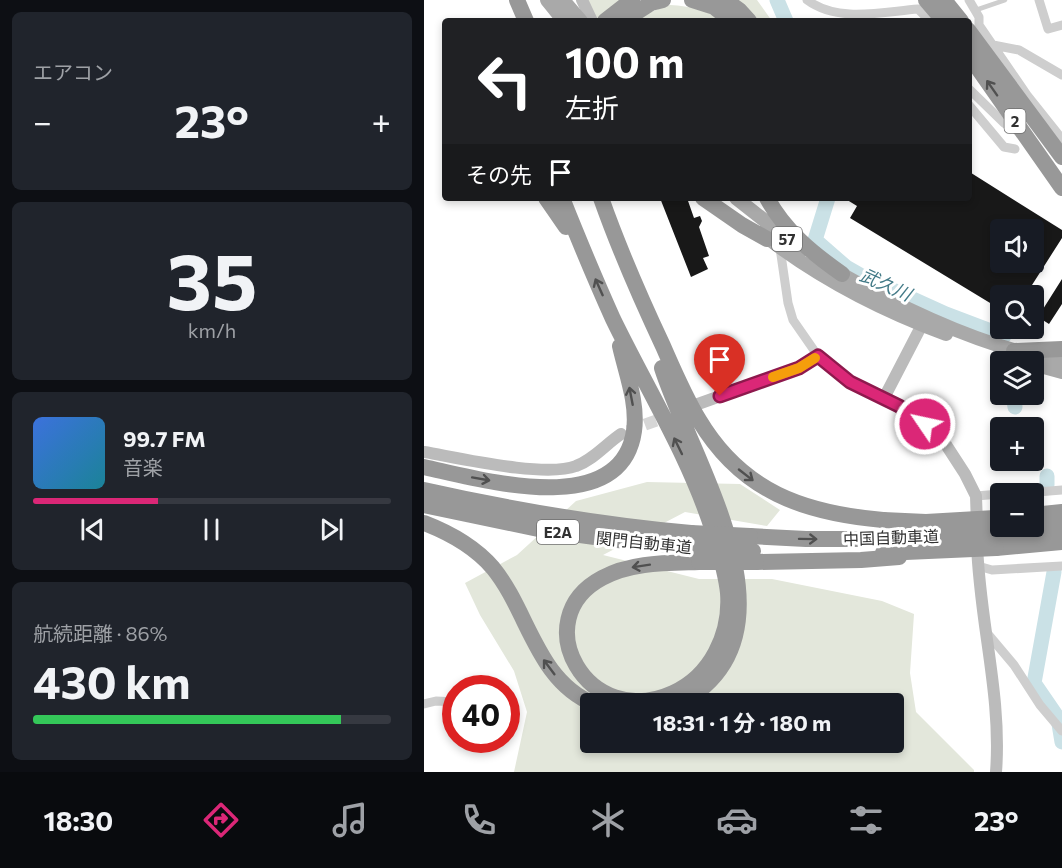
<!DOCTYPE html>
<html lang="ja">
<head>
<meta charset="utf-8">
<style>
	body { margin:0; font-family:Commissioner,"Noto Sans JP",sans-serif; background:#20242c; color:#f1f3f6; height:100vh; display:flex; flex-direction:column; font-size:22px; white-space:nowrap }
	* { box-sizing:border-box; margin:0 }
	p { font-size:20px; color:#9ea1a6 }
	.icon { flex:none; width:33px; height:33px; fill:none; stroke:currentColor; stroke-width:2; stroke-linecap:round; stroke-linejoin:round }
	.map { position:relative; flex:1; overflow:hidden }
	.details { display:flex; flex-direction:column; gap:12px; padding:12px; background:#0d0f14; width:424px }
	.details>* { flex:none }
	.top-card { position:absolute; left:18px; top:18px; width:530px; height:183px; border-radius:6px; box-shadow:0 3px 9px #0003; background:#202124; color:#fff; overflow:hidden }
	.controls { position:absolute; left:566px; top:219px; display:grid; gap:12px }
	.controls a { display:grid; place-items:center; width:54px; height:54px; border-radius:6px; background:#171b24; box-shadow:0 3px 9px #0003; font-size:30px }
	.speed { position:absolute; left:18px; top:675px; display:flex; gap:12px; font-size:30px; font-weight:700; text-align:center }
	.speed>* { display:grid; place-content:center; width:78px; height:78px; border-radius:50%; background:#171b24; box-shadow:0 3px 9px #0003; line-height:1 }
	.speed .limit { border:9px solid #d22; background:#fff; color:#111 }
	.pin { position:absolute; display:grid; place-items:center; width:51px; height:51px; color:#fff; margin:-62px -26px; border-radius:50% 50% 50% 0; rotate:-45deg; box-shadow:0 0 6px #0007 }
	.pin .icon { rotate:45deg }
	.me { position:absolute; width:66px; margin:-33px; rotate:304deg; stroke-linejoin:round; filter:drop-shadow(0 0 4px #0008) }
	.turn { display:flex; align-items:center; gap:21px; height:126px; padding:0 24px; font-size:27px }
	.turn .icon { width:78px; height:78px; stroke-width:2.5 }
	.turn b { display:block; font-size:42px; line-height:51px }
	.then { display:flex; align-items:center; height:57px; padding:0 24px; background:#0003; gap:12px; font-size:22px }
	.big { font-size:45px; font-weight:700; line-height:1.1 }
	.details .card { flex:1; display:flex; flex-direction:column; justify-content:center; gap:9px; min-width:0; padding:0 21px; border-radius:9px; background:#20242c }
	.details .dial { align-items:center; gap:0 }
	.dial b { font-size:78px; line-height:1 }
	.song { display:flex; align-items:center; gap:18px }
	.cover { width:72px; height:72px; border-radius:9px; background:linear-gradient(135deg,hsl(220 70% 55%),hsl(190 70% 35%)) }
	.played { height:6px; border-radius:3px; background:linear-gradient(90deg,#db2777 35%,#363941 35%) }
	.keys { display:flex; justify-content:space-around; direction:ltr }
	.heat { display:flex; justify-content:space-between; align-items:center; font-size:33px; direction:ltr }
	.charge { height:9px; border-radius:4px; background:linear-gradient(90deg,#34c759 86%,#363941 0) }
	.trip { position:absolute; left:156px; top:693px; width:324px; height:60px; border-radius:6px; background:#171b24; box-shadow:0 3px 9px #0003; font-weight:700; line-height:60px; text-align:center }
	.dock { display:flex; height:96px; justify-content:space-around; align-items:center; background:#090b0e; color:#9ea1a6 }
	.dock .icon { width:42px; height:42px }
	.dock .current { color:#db2777 }
	.dock b { font-size:27px; color:#f1f3f6 }
	main { display:flex; flex:1; min-height:0 }
	.map>svg:first-child { display:block }
	.green { fill:#e3e7db; fill-rule:evenodd }
	.lines { fill:none; stroke-linecap:round; stroke-linejoin:round }
	.river { stroke:#cae1e6; stroke-width:15 }
	.building { fill:#181818; fill-rule:evenodd }
	.secondary-tunnel { stroke:#d6d6d6; stroke-width:12; stroke-dasharray:12 6; stroke-linecap:butt }
	.lane { stroke:#cecece; stroke-width:4.5 }
	.street { stroke:#cecece; stroke-width:9 }
	.secondary { stroke:#bbb; stroke-width:12 }
	.primary { stroke:#a9a9a9; stroke-width:14 }
	.highway { stroke:#989898; stroke-width:16 }
	.highway-bridge { stroke:#989898; stroke-width:16 }
	.oneway { stroke:#505050 }
	.route-casing { stroke:#8e194d; stroke-width:15 }
	.route { stroke:#db2777; stroke-width:10 }
	.slow { stroke:#f59e0b; stroke-width:10 }
	.labels { text-anchor:middle; dominant-baseline:central; stroke-width:6; stroke-linejoin:round; paint-order:stroke }
	.shield { fill:#fff; stroke:#6f6f6f; stroke-width:1.5 }
	.shield-label { font-size:15px; font-weight:bold; fill:#313131 }
	.street-label { font-size:16px; fill:#313131; stroke:#fff }
	.water-label { font-size:18px; font-style:italic; fill:#437a87; stroke:#fff }
</style>
</head>
<body>
<main>
<section class="details">
<div class="card"><p>エアコン</p>
<div class="heat"><a>−</a><b class="big">23°</b><a>+</a></div>
</div>
<div class="card dial"><b>35</b><p>km/h</p></div>
<div class="card">
<div class="song"><i class="cover"></i><div><b>99.7 FM</b><p>音楽</p></div></div>
<div class="played"></div>
<div class="keys"><svg class="icon" aria-label="previous" viewBox="0 0 24 24"><path d="M18 5L8 12l10 7zM5 5v14"/></svg><svg class="icon" aria-label="pause" viewBox="0 0 24 24"><path d="M8 5v14M16 5v14"/></svg><svg class="icon" aria-label="next" viewBox="0 0 24 24"><path d="M6 5l10 7-10 7zM19 5v14"/></svg></div>
</div>
<div class="card"><p>航続距離 · 86%</p><b class="big">430 km</b><div class="charge"></div></div>
</section>
<div class="map">
<svg width="638" height="772" viewBox="0 0 638 772">
	<rect width="100%" height="100%" fill="#fff"/>
	<path class="green" d="M163,0H196L173,21Z
		M314,0H333L348,21H334Z
		M246,5C267,6 282,10 299,21H206L239,7Z
		M223,482L316,484L356,510L343,526L261,512L179,555L275,579H348L458,601L490,614L486,673L492,712L550,770V772H90L103,712L90,671L56,615L41,583L93,555L152,501ZM166,704H470V742H166Z"/>
	<g class="lines">
		<path class="river" d="M353,0L362,21
			M404,198L391,240L422,267L436,275L522,314L580,336
			M589,394L591,407
			M623,476V485
			M630,572L610,683L634,718L638,742"/>
	</g>
	<path class="building" d="M544,171L638,230V238L601,296H576V309L426,218L433,206L420,198H544ZM576,230H609V262H576Z
		M236,198H263L270,218L276,216L278,221L275,227L285,256L279,258L284,269L267,277Z
		M638,279V304L625,324L614,317Z"/>
	<g class="lines">
		<path class="secondary-tunnel" d="M204,431L247,415"/>
		<path class="lane" d="M552,10L581,0"/>
		<path class="street" d="M383,0C414,23 457,12 494,9L506,21
			M545,0L555,17V25L603,95L638,139
			M615,0L624,29L638,25
			M569,45L595,50L638,75
			M544,88L580,123L594,131
			M544,104L580,147L591,149
			M356,248L364,303L369,320L394,356
			M590,494L638,490
			M552,496L576,494
			M554,566L568,570L638,566
			M563,633L590,665L616,705L638,731
			M0,704L12,701L32,702"/>
		<path class="secondary" d="M158,0L168,21
			M460,398L502,317
			M274,404L361,373L375,368L394,356L426,382L475,407L517,437L541,474L552,496L553,525
			M0,452C35,458 121,478 152,466C169,460 182,444 197,434
			M553,543C555,620 578,695 572,772"/>
		<path class="primary" d="M123,0L140,21
			M139,0L157,21
			M312,198L378,250
			M337,233C392,276 457,310 522,334
			M410,270C477,308 561,349 638,361
			M609,364L638,372"/>
		<path class="highway" d="M93,0L102,21
			M268,0L290,7L308,21
			M301,0L315,10L325,21
			M502,0L520,21
			M520,0L537,21
			M181,21L208,0
			M199,21L227,3L239,0
			M544,30L638,157
			M544,54L638,188
			M122,198L142,227
			M138,198C154,238 171,279 189,319C223,389 265,456 289,531C295,551 302,572 304,593C307,634 287,676 249,693C163,732 101,619 178,578C207,562 243,563 275,562
			M177,198C195,249 216,297 239,346C250,371 261,397 275,420C318,492 380,513 459,520
			M279,198L318,225L343,239
			M343,198C361,231 388,253 418,274
			M590,351L638,349
			M238,368C268,463 385,636 254,704
			M0,467C56,479 197,521 210,431C214,403 202,373 196,346
			M0,490C89,510 177,525 267,533
			M0,505L119,530L193,540L270,547
			M609,515L638,512
			M0,523C26,533 51,547 69,568C105,612 112,680 170,704
			M571,533L638,527
			M326,536L382,539H460
			M572,548L638,542
			M332,562L437,560L475,557"/>
		<path class="highway-bridge" d="M459,520L502,522L571,518
			M267,533L326,536
			M460,539L571,533
			M270,547L329,551
			M459,553L572,548
			M275,562H332"/>
	</g>
	<defs><path id="oneway-shaft" d="M-6 0H5M1.5-3L5.5 0L1.5 3" fill="none" stroke-width="1.6" stroke-linecap="round" stroke-linejoin="round" transform="scale(1.5)"/></defs>
	<g class="oneway">
		<use href="#oneway-shaft" transform="translate(568 88) rotate(-125)"/>
		<use href="#oneway-shaft" transform="translate(175 287) rotate(-114)"/>
		<use href="#oneway-shaft" transform="translate(207 396) rotate(-101)"/>
		<use href="#oneway-shaft" transform="translate(254 446) rotate(-116)"/>
		<use href="#oneway-shaft" transform="translate(322 475) rotate(38)"/>
		<use href="#oneway-shaft" transform="translate(57 479) rotate(10)"/>
		<use href="#oneway-shaft" transform="translate(384 539) rotate(1)"/>
		<use href="#oneway-shaft" transform="translate(217 566) rotate(171)"/>
		<use href="#oneway-shaft" transform="translate(125 667) rotate(-127)"/>
	</g>
	<g class="lines">
		<defs>
			<path id="route" d="M296,396L375,368L394,356L426,382L475,406L501,424"/>
		</defs>
		<use href="#route" class="route-casing"/>
		<use href="#route" class="route"/>
		<path class="slow" d="M349,377L375,368L391,358"/>
	</g>
	<g class="labels">
		<g class="shield">
			<rect x="580.5" y="109" width="21" height="24" rx="4.5"/>
			<rect x="348" y="227" width="30" height="24" rx="4.5"/>
			<rect x="113" y="520" width="42" height="24" rx="4.5"/>
		</g>
		<g class="shield-label">
			<text x="591" y="121">2</text>
			<text x="363" y="239">57</text>
			<text x="134" y="532">E2A</text>
		</g>
		<g class="street-label">
			<text transform="translate(467 537) rotate(-2)">中国自動車道</text>
			<text transform="translate(220 542) rotate(6)">関門自動車道</text>
		</g>
		<g class="water-label">
			<text transform="translate(462 284) rotate(24)">武久川</text>
		</g>
	</g>
</svg>
<div class="controls">
<a><svg class="icon" aria-label="sound" viewBox="0 0 24 24"><path d="M4 9h4l5-4v14l-5-4H4zM17 9q2 3 0 6"/></svg></a>
<a><svg class="icon" aria-label="search" viewBox="0 0 24 24"><circle cx="10" cy="10" r="6"/><path d="M15 15l6 6"/></svg></a>
<a><svg class="icon" aria-label="layers" viewBox="0 0 24 24"><path d="M12 4l9 5-9 5-9-5zM3 14l9 5 9-5"/></svg></a>
<a>+</a>
<a>−</a>
</div>
<div class="speed"><div class="limit">40</div></div>
<div class="pin" style="left:296px;top:396px;background:#d93025"><svg class="icon" aria-label="arrive" viewBox="0 0 24 24"><path d="M6 21V4h12l-3 4 3 4H6"/></svg></div>
<svg class="me" style="left:501px;top:424px" viewBox="-20 -20 40 40"><circle r="17" fill="#db2777" stroke="#fff" stroke-width="3"/><path d="M0-11L8 9 0 5-8 9z" fill="#fff"/></svg>
<div class="trip">18:31 · 1 分 · 180 m</div>
<div class="top-card">
<div class="turn"><svg class="icon" aria-label="left" viewBox="0 0 24 24"><path d="M17 20v-9H6M10 6l-5 5 5 5"/></svg><div><b>100 m</b>左折</div></div>
<div class="then">その先<svg class="icon" aria-label="arrive" viewBox="0 0 24 24"><path d="M6 21V4h12l-3 4 3 4H6"/></svg></div>
</div>
</div>
</main>
<nav class="dock">
<b>18:30</b>
<svg class="icon current" aria-label="directions" viewBox="0 0 24 24"><path d="M12 3l9 9-9 9-9-9zM9 14v-3h6M13 9l2 2-2 2"/></svg>
<svg class="icon" aria-label="music" viewBox="0 0 24 24"><path d="M9 18V5l10-2v13"/><circle cx="6" cy="18" r="3"/><circle cx="16" cy="16" r="3"/></svg>
<svg class="icon" aria-label="phone" viewBox="0 0 24 24"><path d="M5 4h4l2 5-3 2q2 4 5 5l2-3 5 2v4C11 20 4 13 5 4z"/></svg>
<svg class="icon" aria-label="climate" viewBox="0 0 24 24"><path d="M12 3v18M4 7l16 10M4 17L20 7"/></svg>
<svg class="icon" aria-label="car" viewBox="0 0 24 24"><path d="M5 17H2v-5l4-1 3-4h7l3 4 3 1v5h-3M9 17h6M6 11h13"/><circle cx="7" cy="17" r="2"/><circle cx="17" cy="17" r="2"/></svg>
<svg class="icon" aria-label="filters" viewBox="0 0 24 24"><path d="M4 7h16M4 17h16"/><circle cx="9" cy="7" r="2"/><circle cx="15" cy="17" r="2"/></svg>
<b>23°</b>
</nav>
</body>
</html>
